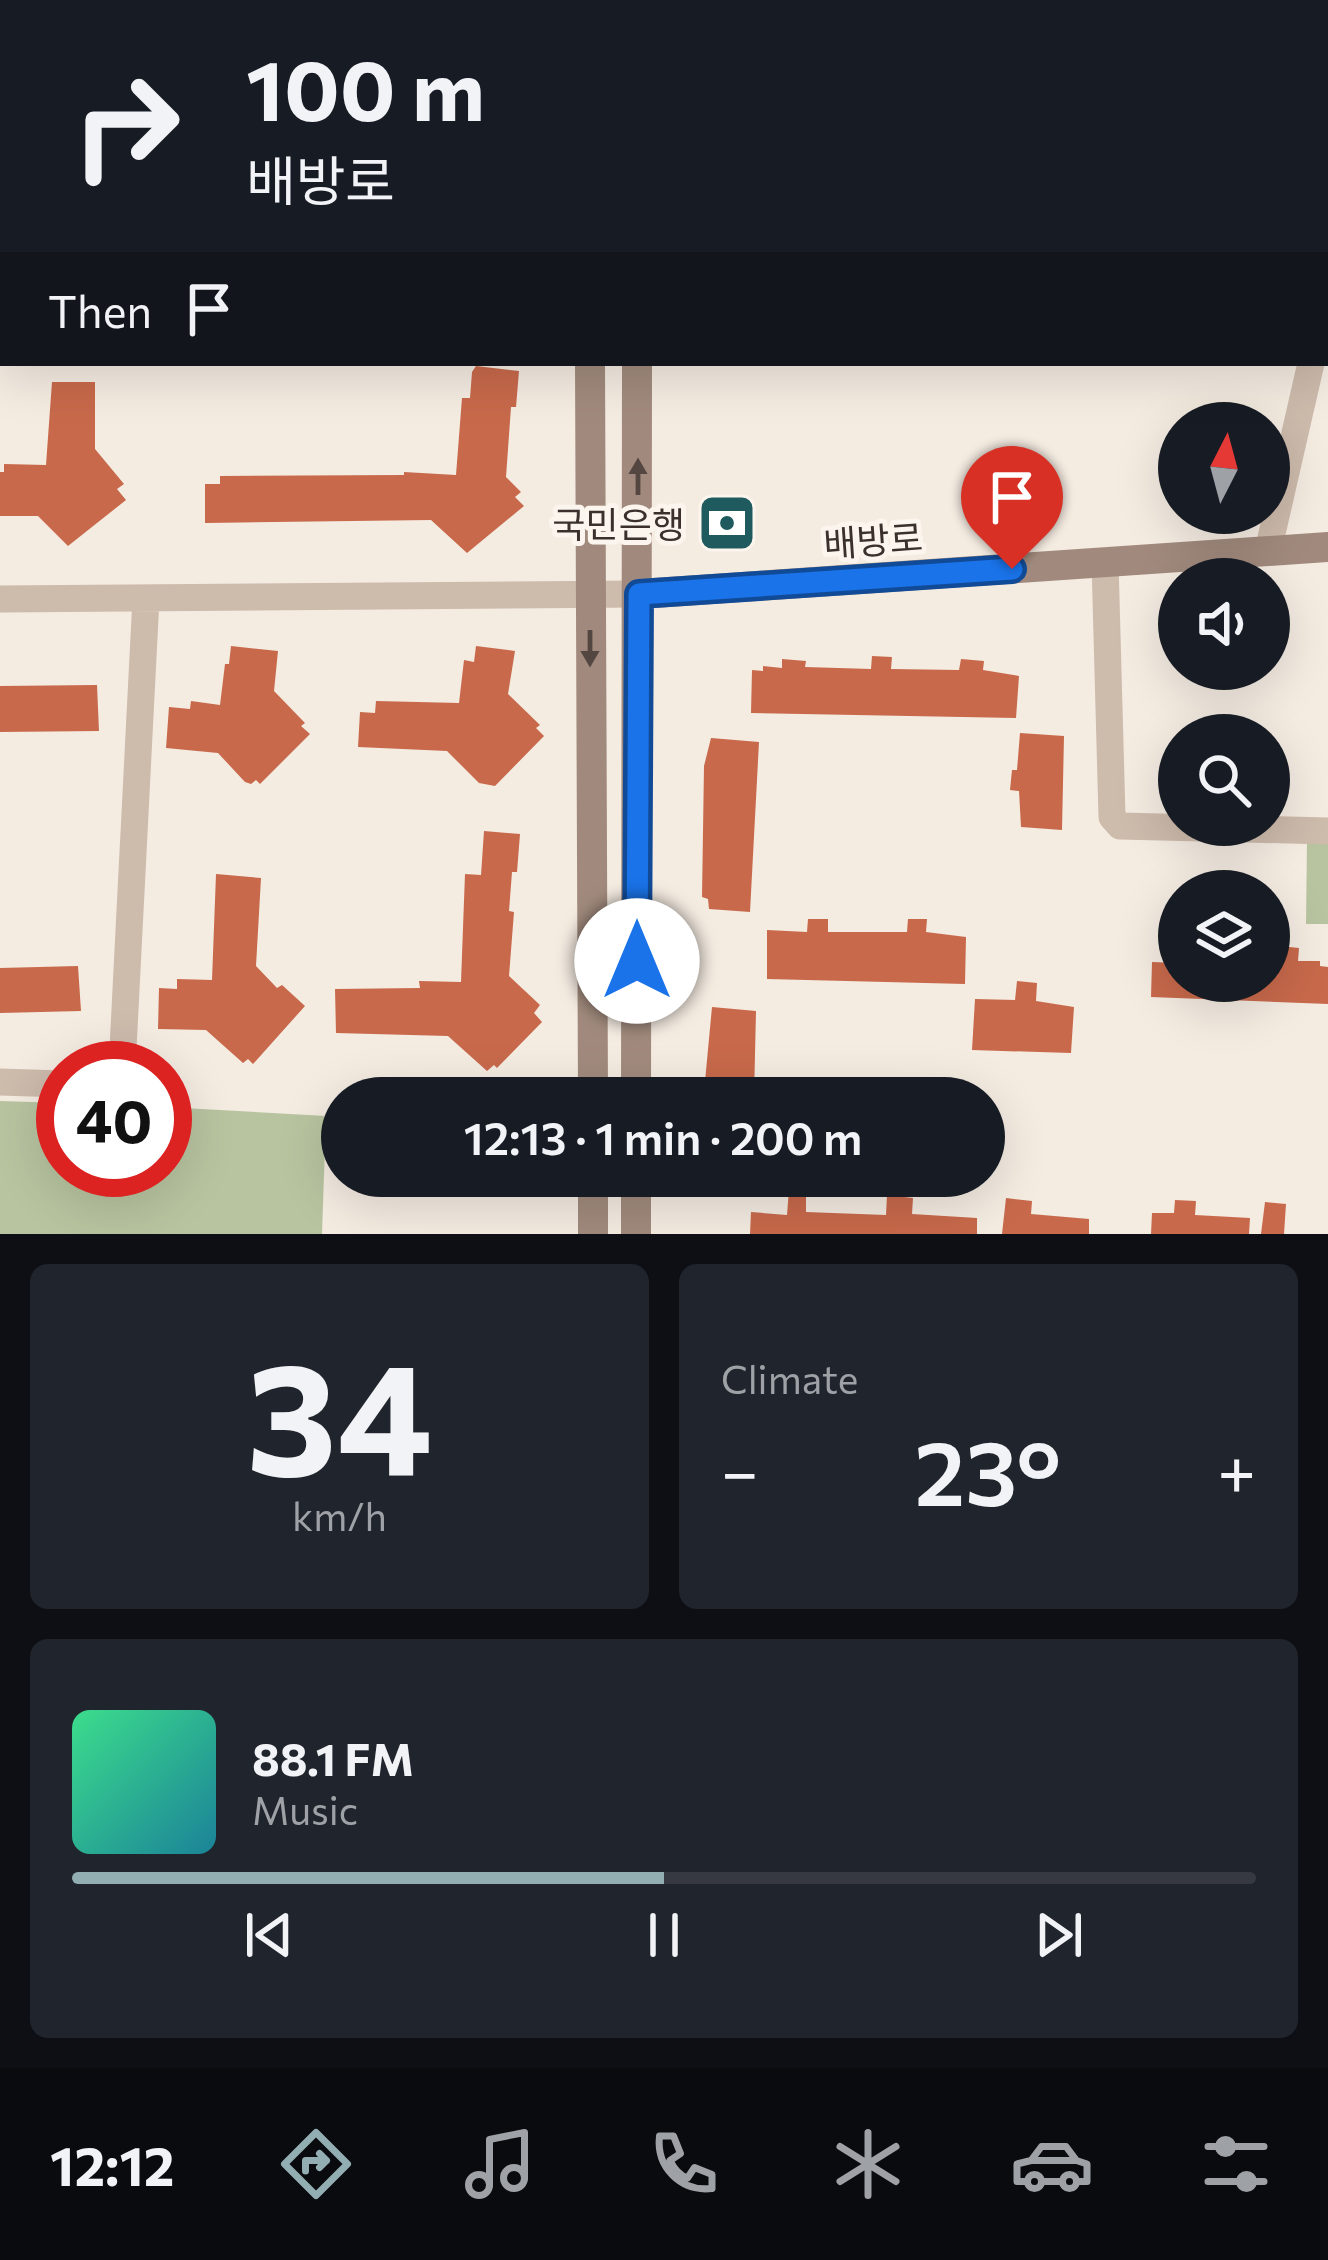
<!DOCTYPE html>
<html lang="en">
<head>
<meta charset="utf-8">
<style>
	body { margin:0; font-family:Commissioner,"Noto Sans KR",sans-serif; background:#20242c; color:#f1f3f6; height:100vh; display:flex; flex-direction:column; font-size:45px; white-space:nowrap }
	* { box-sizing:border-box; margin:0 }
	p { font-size:39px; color:#9ea1a6 }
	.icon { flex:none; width:66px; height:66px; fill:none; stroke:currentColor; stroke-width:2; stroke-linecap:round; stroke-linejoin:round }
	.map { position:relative; height:1234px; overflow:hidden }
	.sheet { display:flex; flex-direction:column; gap:30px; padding:30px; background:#0d0f14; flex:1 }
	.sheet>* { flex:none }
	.banner { position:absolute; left:0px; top:0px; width:1329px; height:366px; box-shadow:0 12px 48px #0002; background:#171b24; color:#f1f3f6; overflow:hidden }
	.needle { width:78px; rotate:6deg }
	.buttons { position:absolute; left:1158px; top:402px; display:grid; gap:24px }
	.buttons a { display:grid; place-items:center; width:132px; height:132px; border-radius:50%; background:#171b24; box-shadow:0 12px 48px #0002; font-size:60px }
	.speed { position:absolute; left:36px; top:1041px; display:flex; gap:24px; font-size:60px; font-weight:700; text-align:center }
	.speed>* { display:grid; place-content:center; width:156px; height:156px; border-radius:50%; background:#171b24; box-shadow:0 12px 48px #0002; line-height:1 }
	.speed .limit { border:18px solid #d22; background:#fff; color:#111 }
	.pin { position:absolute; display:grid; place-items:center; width:102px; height:102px; color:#fff; margin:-123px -51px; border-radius:50% 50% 50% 0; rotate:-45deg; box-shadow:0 0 12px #0007 }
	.pin .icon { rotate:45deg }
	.me { position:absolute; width:132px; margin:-66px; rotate:0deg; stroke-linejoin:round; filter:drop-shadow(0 0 9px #0008) }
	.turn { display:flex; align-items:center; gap:42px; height:252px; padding:0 48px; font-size:54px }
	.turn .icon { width:156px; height:156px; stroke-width:2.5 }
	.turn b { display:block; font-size:84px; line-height:102px }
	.then { display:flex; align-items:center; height:114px; padding:0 48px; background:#0003; gap:24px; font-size:45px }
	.big { font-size:90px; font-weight:600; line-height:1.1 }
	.sheet .card { flex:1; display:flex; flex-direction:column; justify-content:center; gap:18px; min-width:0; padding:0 42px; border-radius:18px; background:#20242c }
	.sheet .dial { align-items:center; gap:0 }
	.dial b { font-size:156px; line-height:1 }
	.song { display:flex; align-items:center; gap:36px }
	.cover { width:144px; height:144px; border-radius:18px; background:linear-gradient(135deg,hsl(150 70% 55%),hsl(190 70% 35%)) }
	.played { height:12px; border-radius:6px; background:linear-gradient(90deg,#92aeb2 50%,#363941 50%) }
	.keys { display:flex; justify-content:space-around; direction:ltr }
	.heat { display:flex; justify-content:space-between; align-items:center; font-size:66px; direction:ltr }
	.sheet .tiles { flex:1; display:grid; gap:30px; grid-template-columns:1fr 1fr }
	.card:last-child { grid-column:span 2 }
	.trip { position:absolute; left:321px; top:1077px; width:684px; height:120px; border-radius:60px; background:#171b24; box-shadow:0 12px 48px #0002; font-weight:600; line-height:120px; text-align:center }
	.tab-bar { display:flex; height:192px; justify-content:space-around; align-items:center; background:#090b0e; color:#9ea1a6 }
	.tab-bar .icon { width:84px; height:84px }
	.tab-bar .active { color:#92aeb2 }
	.tab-bar b { font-size:54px; color:#f1f3f6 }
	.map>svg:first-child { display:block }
	.green { fill:#b8c4a0 }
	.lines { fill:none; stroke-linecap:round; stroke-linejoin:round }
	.stream { stroke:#7fb0b2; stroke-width:8 }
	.building { fill:#c8694b }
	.street { stroke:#cdbbac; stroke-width:27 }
	.secondary { stroke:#a18a7d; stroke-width:30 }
	.oneway { fill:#544640 }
	.route-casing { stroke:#114b97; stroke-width:30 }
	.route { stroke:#1a73e8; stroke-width:21 }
	.labels { text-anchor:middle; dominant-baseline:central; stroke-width:10; stroke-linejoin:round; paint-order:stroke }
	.poi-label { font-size:36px; fill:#3b302b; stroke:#fbf5ee; text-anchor:end }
	.street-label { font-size:36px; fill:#3b302b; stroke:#fbf5ee }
</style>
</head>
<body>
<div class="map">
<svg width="1328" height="1234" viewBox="0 0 1328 1234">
	<rect width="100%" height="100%" fill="#f4ebe1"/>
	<path class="green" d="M1307,840L1328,841V924H1306Z
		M0,1101L63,1103V1170H165V1107L326,1116L322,1234H0Z"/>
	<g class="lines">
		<path class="stream" d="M227,0L232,3"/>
	</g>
	<path class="building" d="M476,366L519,371L516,407H511L506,477L521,492L515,497L524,506L467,553L431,520L205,523V484H220V476L404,475V472L456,475L462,398H470L472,372Z
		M52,382H95V449L124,484L117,489L126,500L68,546L38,516H0V472H4V464L46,465Z
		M231,646L278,651L274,691L305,723L301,726L310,734L260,784L256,780L251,784L245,782L218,753L166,748L169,707L190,709L191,701L220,705L225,664H229Z
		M476,646L515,651L508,694L540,725L536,728L544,736L495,786L479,783L447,751L358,747L360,712L375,713L376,701L459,703L464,660L474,662Z
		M872,656L892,657L891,669L959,670L961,659L984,661L983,670L1019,676L1016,718L751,713L752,670L763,671V666L782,668V659L806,661L805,667L871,669Z
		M97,685L99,731L0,732V686Z
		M1020,733L1064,736L1062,830L1021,827L1019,791L1010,790L1012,770H1017Z
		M711,738L759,742L750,912L709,909L708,899L702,897L704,766Z
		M484,831L520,834L517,872H512L509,911L514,912L509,976L540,1005L534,1013L542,1022L497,1068L494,1065L487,1071L448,1036L336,1033L335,989L420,988L419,981L461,982L465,874L481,875Z
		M216,874L261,878L256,966L277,988L282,985L305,1006L253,1064L248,1059L243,1063L206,1030L158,1029L159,988L177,989V979L212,980Z
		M808,919H828V932H907L908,919H927L926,932L966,937L965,984L767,979V930L807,932Z
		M1280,946L1299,948L1298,961H1320V966L1328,967V1004L1151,997L1152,962L1179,963V981H1269V960L1279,961Z
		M78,966L81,1011L0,1013V968Z
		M1017,981L1037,983L1036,1001L1074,1007L1071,1053L972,1050L975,999L1015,1000Z
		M712,1007L756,1011L754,1098H711V1093L704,1092Z
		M711,1176L751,1178L750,1197L711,1194Z
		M790,1176H806V1212L886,1215L887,1195L913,1198L912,1214L977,1218V1234H750L751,1212L787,1215Z
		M1006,1198L1032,1201L1031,1214L1089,1219V1234H1002Z
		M1175,1200L1196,1201L1195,1215L1250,1218L1249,1234H1151L1152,1213H1174Z
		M1265,1202L1286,1204L1284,1234H1261Z"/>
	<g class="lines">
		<path class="street" d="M1326,298L1328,289
			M1268,551L1311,363
			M1105,562L1112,817L1120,826L1328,831
			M0,599L639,594
			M122,1068L146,598
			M0,1082L63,1084"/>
		<path class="secondary" d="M593,0L594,3
			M635,0V3
			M0,114L3,113
			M590,363L593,1098
			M639,594L1328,547
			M636,1098L637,363
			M593,1176V1234
			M636,1234V1176"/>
	</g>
	<defs><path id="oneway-solid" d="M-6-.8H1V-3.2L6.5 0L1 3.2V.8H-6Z" transform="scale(3)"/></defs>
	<g class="oneway">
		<use href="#oneway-solid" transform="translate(638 477) rotate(-90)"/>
		<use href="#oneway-solid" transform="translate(590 648) rotate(90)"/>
	</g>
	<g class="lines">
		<defs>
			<path id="route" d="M637,961L639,594L1012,569"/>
		</defs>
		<use href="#route" class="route-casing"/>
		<use href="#route" class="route"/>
	</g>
	<defs>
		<symbol id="bank-square" viewBox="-11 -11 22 22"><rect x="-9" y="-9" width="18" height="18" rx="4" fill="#1f5a5e" stroke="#fbf5ee"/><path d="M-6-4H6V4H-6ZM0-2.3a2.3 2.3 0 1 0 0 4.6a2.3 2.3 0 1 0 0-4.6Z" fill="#fff"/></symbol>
	</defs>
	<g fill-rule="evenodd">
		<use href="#bank-square" x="694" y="490" width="66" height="66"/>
	</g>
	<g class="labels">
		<g class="poi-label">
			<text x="685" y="523">국민은행</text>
		</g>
		<g class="street-label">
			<text transform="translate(873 539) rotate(-4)">배방로</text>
		</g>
	</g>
</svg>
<div class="buttons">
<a><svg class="needle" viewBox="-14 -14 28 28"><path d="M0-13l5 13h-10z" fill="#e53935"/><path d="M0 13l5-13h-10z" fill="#9ea1a6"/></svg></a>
<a><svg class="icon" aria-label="sound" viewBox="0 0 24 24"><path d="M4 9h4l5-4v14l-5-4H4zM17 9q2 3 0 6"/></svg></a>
<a><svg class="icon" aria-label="search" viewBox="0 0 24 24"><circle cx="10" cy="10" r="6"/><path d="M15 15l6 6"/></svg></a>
<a><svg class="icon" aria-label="layers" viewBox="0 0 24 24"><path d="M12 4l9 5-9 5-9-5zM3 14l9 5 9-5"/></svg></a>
</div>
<div class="speed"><div class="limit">40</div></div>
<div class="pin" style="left:1012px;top:569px;background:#d93025"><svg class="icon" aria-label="arrive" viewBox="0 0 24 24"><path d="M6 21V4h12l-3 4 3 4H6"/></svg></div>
<svg class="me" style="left:637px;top:961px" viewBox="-20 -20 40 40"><circle r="19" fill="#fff"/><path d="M0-13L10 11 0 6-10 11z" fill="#1a73e8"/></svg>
<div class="trip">12:13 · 1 min · 200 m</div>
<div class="banner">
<div class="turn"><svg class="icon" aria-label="right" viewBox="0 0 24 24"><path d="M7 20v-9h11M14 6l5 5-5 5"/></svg><div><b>100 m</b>배방로</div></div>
<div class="then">Then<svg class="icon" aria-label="arrive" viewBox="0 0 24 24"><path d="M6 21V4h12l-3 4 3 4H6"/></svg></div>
</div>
</div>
<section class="sheet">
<div class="tiles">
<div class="card dial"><b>34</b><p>km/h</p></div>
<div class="card"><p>Climate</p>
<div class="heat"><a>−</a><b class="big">23°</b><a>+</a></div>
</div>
<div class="card">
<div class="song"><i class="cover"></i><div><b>88.1 FM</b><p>Music</p></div></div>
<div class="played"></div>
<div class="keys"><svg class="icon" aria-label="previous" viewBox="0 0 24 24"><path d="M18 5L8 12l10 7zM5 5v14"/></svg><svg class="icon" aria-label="pause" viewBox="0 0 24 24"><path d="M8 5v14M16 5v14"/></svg><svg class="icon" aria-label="next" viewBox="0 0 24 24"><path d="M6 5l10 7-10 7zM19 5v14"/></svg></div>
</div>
</div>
</section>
<nav class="tab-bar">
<b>12:12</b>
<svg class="icon active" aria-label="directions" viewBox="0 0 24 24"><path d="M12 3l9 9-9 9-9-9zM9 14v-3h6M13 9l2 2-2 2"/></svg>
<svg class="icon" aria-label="music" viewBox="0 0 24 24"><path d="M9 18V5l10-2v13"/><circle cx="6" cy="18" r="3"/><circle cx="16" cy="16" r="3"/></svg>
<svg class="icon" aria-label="phone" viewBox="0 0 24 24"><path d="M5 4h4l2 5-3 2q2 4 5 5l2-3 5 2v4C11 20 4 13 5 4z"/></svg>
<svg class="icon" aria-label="climate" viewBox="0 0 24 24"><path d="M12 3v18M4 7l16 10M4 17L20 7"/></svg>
<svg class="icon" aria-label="car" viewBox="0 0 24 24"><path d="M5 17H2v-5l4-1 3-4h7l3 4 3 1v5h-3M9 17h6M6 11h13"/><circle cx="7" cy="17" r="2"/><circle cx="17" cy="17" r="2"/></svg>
<svg class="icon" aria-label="filters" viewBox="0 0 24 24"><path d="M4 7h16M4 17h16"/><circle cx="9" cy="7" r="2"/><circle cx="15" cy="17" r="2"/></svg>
</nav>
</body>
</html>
